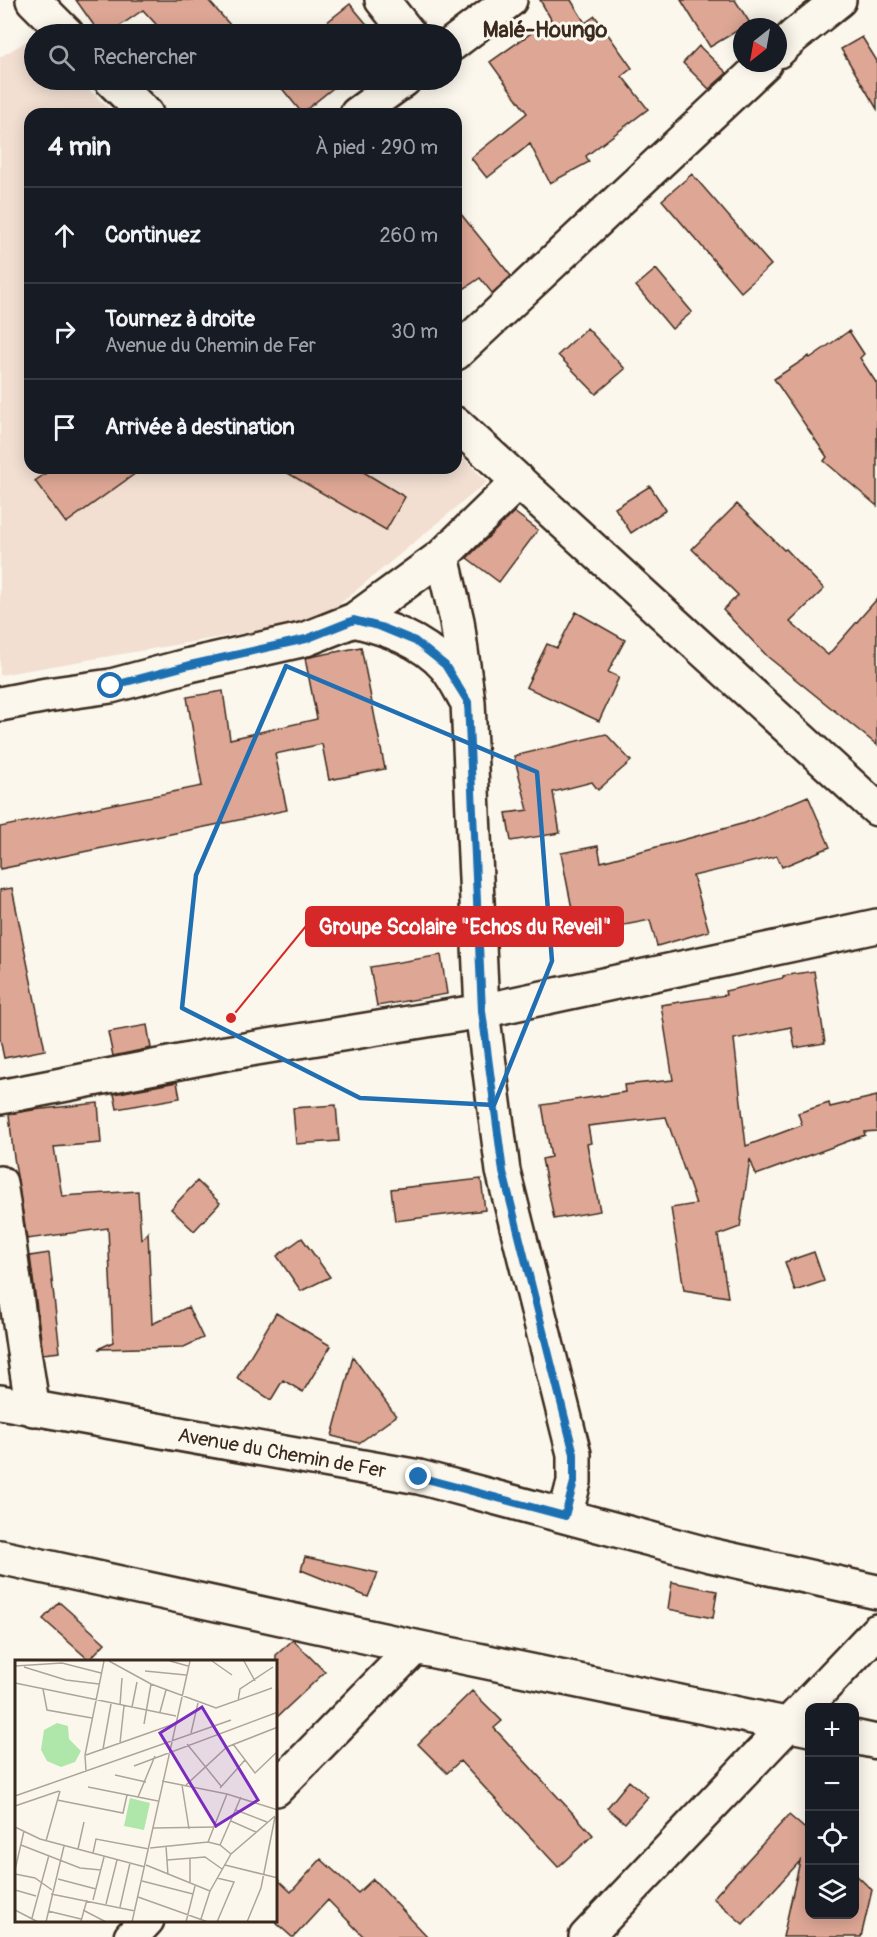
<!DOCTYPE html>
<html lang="fr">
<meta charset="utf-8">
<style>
:root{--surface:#171b24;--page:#20242c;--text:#f1f3f6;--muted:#9ea1a6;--line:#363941}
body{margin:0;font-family:Pangolin,sans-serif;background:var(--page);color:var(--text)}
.controls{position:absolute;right:18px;bottom:18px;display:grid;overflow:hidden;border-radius:12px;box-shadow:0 3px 15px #0003}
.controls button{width:54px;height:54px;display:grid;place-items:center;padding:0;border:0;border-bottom:2px solid var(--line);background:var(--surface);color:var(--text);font:30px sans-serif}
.compass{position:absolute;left:733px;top:18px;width:54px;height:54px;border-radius:50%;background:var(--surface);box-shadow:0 3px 15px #0003;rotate:211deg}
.stop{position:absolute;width:18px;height:18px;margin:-14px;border:4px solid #1f6fb2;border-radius:50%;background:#fff}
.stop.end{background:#1f6fb2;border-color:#fff;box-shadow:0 2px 6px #0008}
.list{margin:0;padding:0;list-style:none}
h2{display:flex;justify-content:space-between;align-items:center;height:78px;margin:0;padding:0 24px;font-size:26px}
h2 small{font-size:20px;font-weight:400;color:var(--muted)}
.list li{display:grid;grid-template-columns:39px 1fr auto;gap:18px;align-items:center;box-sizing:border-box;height:96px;padding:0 24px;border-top:2px solid var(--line)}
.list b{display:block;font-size:22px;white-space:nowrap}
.list p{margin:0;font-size:20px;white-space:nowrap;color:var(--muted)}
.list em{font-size:20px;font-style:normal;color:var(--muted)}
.icon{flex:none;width:33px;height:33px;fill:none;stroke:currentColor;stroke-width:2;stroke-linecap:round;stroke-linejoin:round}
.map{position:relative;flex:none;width:877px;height:1937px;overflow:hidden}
.search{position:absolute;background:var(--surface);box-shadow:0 3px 15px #0003;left:24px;top:24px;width:438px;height:66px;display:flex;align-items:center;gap:15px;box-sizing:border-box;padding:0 21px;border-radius:33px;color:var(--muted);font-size:22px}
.panel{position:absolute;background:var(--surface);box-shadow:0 3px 15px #0003;left:24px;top:108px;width:438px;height:366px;border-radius:18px}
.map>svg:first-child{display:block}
</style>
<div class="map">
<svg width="877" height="1937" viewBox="0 0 877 1937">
<rect width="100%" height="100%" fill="#fbf7ec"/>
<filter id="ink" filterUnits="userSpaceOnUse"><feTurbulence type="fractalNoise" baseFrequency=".0167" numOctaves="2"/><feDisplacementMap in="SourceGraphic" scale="12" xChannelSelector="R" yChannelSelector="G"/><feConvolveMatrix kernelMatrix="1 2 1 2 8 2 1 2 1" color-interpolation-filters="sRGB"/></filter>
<g filter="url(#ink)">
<path fill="#f2dfd2" d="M34,37V80H79L114,114H30V468H456V451L487,482L335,608L302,623L0,675V57Z"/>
<path fill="#dea795" stroke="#3b2a1e" stroke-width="1.5" d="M76,0H208L238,34H165L143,10L108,34H100Z
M540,0H571L585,23L595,16L632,68L622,76L648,109L586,156L589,162L550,183L530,144L487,178L471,158L527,113L490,62L551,19Z
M681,0H735L750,23L710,47Z
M350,4L375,34H312Z
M862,37L877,61V109L841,49Z
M699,46L727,73L709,89L683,63Z
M275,80H343L302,113Z
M692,174L771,265L741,292L662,200Z
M456,208L511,276L492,293L480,278L456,294Z
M656,269L692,312L672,329L636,286Z
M587,328L625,369L596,394L558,355Z
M849,331L864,354L860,358L877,384V506L824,461L827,457L774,379L809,356L810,358Z
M53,468H143L66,523L35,481Z
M279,468H357L405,497L386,530Z
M650,486L666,510L631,533L615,508Z
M737,504L784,550L786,549L824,589L790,622L828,655L877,599V745L768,657L723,610L738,595L692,549Z
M514,512L538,530L499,582L467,558Z
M576,612L625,640L608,672L619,677L599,721L526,687L547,644L557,648Z
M361,647L385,769L329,780L322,744L275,754L287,810L0,869V827L202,786L187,697L223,691L230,739L317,719L305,658Z
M606,734L631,761L598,790L592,782L553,792L560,833L511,841L506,813L528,810L514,756Z
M808,796L830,847L782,867L777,856L693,876L709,931L657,946L650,920L577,934L561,853L598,846L601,862L745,823Z
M12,888L45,1050L4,1058L0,1039V890Z
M441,955L447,994L377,1006L370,967Z
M814,971L825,1043L795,1048L791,1027L734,1039L746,1146L802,1125L798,1113L829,1103L830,1107L877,1096V1131L864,1132L865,1135L756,1175L750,1159L740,1227L718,1235L728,1297L684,1290L671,1208L696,1204L666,1117L588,1126L591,1143L587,1144L600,1211L554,1219L542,1159L551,1157L542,1105L625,1092L624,1085L673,1080L661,1005L726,995L725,991L783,978V976Z
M147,1025L151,1048L113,1056L108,1032Z
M177,1082L180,1098L117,1109L114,1094Z
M98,1103L101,1143L54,1147L62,1196L138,1191L141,1240L148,1232L152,1324L188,1307L203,1338L184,1347L98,1349L113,1342L108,1228L27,1239L13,1151L9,1114L33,1110Z
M336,1105L339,1141L296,1144L293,1108Z
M481,1179L485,1210L395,1221L391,1189Z
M197,1181L220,1203L194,1231L171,1209Z
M302,1238L330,1277L301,1291L277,1256Z
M814,1252L824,1281L795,1291L785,1262Z
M49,1253L60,1352L43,1354L30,1256Z
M276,1313L331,1346L303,1392L283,1380L271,1400L237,1378Z
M353,1357L396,1416L359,1443L332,1436Z
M305,1557L378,1573L368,1597L301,1570Z
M672,1582L717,1591L713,1618L668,1609Z
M59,1602L105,1643L89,1660L43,1619Z
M293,1640L325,1672L276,1718V1655Z
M472,1691L502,1721L494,1728L593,1835L558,1867L460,1761L447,1773L418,1744Z
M629,1781L648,1797L625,1823L607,1808Z
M789,1815L810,1833V1914H855V1874L872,1890L861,1937H783L800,1861L743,1924L713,1898Z
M321,1859L358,1893L373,1879L428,1937H364L328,1900L294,1937H292L276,1923V1878L291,1892Z"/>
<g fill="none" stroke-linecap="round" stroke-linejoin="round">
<defs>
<path id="minor" d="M33,0L67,34
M382,0L409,34
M452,44L510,0
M778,51L794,36L839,0
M111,80L146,114
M357,114L404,80
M456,353L765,63
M456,424L877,809
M442,556L457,621L468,702L482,1011L503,1171L574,1454V1482L565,1516
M354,620C386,628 422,640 445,666C453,675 459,687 465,698
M0,704L47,695L111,686L190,665L306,639L354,620L442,556L519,481
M0,1097L226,1053L482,1011L877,926
M0,1183C12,1258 20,1334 33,1409
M0,1402L419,1477L710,1555L877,1592
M0,1557L415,1647L810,1729
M854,1737L877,1742
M276,1789L415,1647
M131,1937L147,1920
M586,1937L877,1631"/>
</defs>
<use href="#minor" stroke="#3b2a1e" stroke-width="38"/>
<use href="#minor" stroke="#fbf7ec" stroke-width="33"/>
</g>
</g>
<g fill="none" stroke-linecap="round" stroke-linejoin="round" filter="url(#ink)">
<path stroke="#1f6fb2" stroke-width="8" d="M111,686L190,665L306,639L354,620L381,627L415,641L445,665L468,702L482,1011L503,1172L574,1454V1482L565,1516L419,1477"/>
</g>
<path fill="none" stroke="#1f6fb2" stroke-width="4.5" stroke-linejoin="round" d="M286,666L537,772L552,961L494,1105L360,1098L182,1008L196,875Z"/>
<g text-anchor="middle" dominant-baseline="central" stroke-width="6" stroke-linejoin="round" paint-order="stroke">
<g font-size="20" fill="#3b2a1e" stroke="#fbf7ec">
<text transform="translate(282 1453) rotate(10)">Avenue du Chemin de Fer</text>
</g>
<g font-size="22" font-weight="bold" fill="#3b2a1e" stroke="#fbf7ec">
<text x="545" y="30">Malé-Houngo</text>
</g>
</g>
<g transform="translate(15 1660)">
<rect width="262" height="262" fill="#fbf7ec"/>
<path d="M42,63L53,66L54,79L66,91L60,102L46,107L32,101L26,90L29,70ZM115,138L135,143L129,170L109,166Z" fill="#afe6a9"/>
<path fill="none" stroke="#aea59a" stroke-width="1.5" d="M94,1L136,24L201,48L257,28M155,1L173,6M197,1L217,15M229,1L240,21M0,6L47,3L86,13M9,7L51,20L84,24M130,11L171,15M0,23L161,56M28,29L32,50L77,58M223,41L225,29L258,7M105,45L107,18M117,47L122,22M145,52L151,30M129,64L136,24M176,73L183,43M105,83L109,46M172,84L206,126M218,84L240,113L263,91M88,89L96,44M71,95L159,64M119,106L263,52M71,111L70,95L89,1M100,115L131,122M147,121L212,134L263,150M167,125L174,169M171,125L212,87L263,67M73,127L143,141M205,128L230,100M0,136L216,60M123,137L140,96M42,140L108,153L112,135M0,146L44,131M221,150L252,162M216,161L241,172M0,167L25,179L130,207M138,168L202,167M31,181L45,131M193,182L212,134M6,185L65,208L86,210M205,185L226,137M151,186L153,215M135,188L193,182L205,185L216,194M63,189L69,162M78,193L81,179L134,189M175,198V224M152,200L190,197L207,209M131,205L195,231M210,205L263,218M0,210L9,171M0,214L20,218L37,230M202,218L219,222L202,262M43,219L81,229M127,221L178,234M0,230L21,236M36,234L120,251M123,237L193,262M78,240L89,197M91,244L102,200M105,247L115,203M0,250L23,262M68,250L91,262M33,251L66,259M17,258L34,195M186,259L195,231L216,194L260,156M66,261L72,240M31,262L49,186M117,262L175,1M171,262L180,226M232,262L246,228L260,157"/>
<path fill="#7b2cbf" fill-opacity="0.15" stroke="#7b2cbf" stroke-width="3" d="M187,47L243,140L201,166L145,73Z"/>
<rect width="262" height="262" fill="none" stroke="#3b2a1e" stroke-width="3"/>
</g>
<path fill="none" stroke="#d62828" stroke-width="2" d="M231 1018L306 926"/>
<circle fill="#d62828" stroke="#fbf7ec" stroke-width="2" cx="231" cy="1018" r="6"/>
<rect fill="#d62828" stroke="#d62828" stroke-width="2" x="306" y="907" width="317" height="39" rx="6"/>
<g font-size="21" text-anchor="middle" font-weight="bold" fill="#fff">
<text x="465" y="934">Groupe Scolaire "Echos du Reveil"</text>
</g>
</svg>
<div class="controls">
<button>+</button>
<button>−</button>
<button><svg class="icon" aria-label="locate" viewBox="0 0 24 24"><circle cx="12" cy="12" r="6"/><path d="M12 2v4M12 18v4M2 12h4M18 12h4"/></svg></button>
<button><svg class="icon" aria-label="layers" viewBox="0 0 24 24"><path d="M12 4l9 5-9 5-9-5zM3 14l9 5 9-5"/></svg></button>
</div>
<svg class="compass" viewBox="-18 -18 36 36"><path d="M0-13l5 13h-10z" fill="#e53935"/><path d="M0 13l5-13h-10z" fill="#9ea1a6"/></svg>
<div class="stop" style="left:111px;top:686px"></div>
<div class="stop end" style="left:419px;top:1477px"></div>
<div class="search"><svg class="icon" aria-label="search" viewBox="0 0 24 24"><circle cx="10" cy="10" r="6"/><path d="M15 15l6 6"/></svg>Rechercher</div>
<section class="panel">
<h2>4 min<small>À pied · 290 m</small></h2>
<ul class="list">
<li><svg class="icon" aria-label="ahead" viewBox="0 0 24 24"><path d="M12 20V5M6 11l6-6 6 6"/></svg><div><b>Continuez</b></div><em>260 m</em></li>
<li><svg class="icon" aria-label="right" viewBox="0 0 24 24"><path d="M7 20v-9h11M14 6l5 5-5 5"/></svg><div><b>Tournez à droite</b><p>Avenue du Chemin de Fer</p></div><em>30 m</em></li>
<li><svg class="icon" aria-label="arrive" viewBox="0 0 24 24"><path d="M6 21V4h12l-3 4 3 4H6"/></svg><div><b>Arrivée à destination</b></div></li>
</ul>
</section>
</div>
